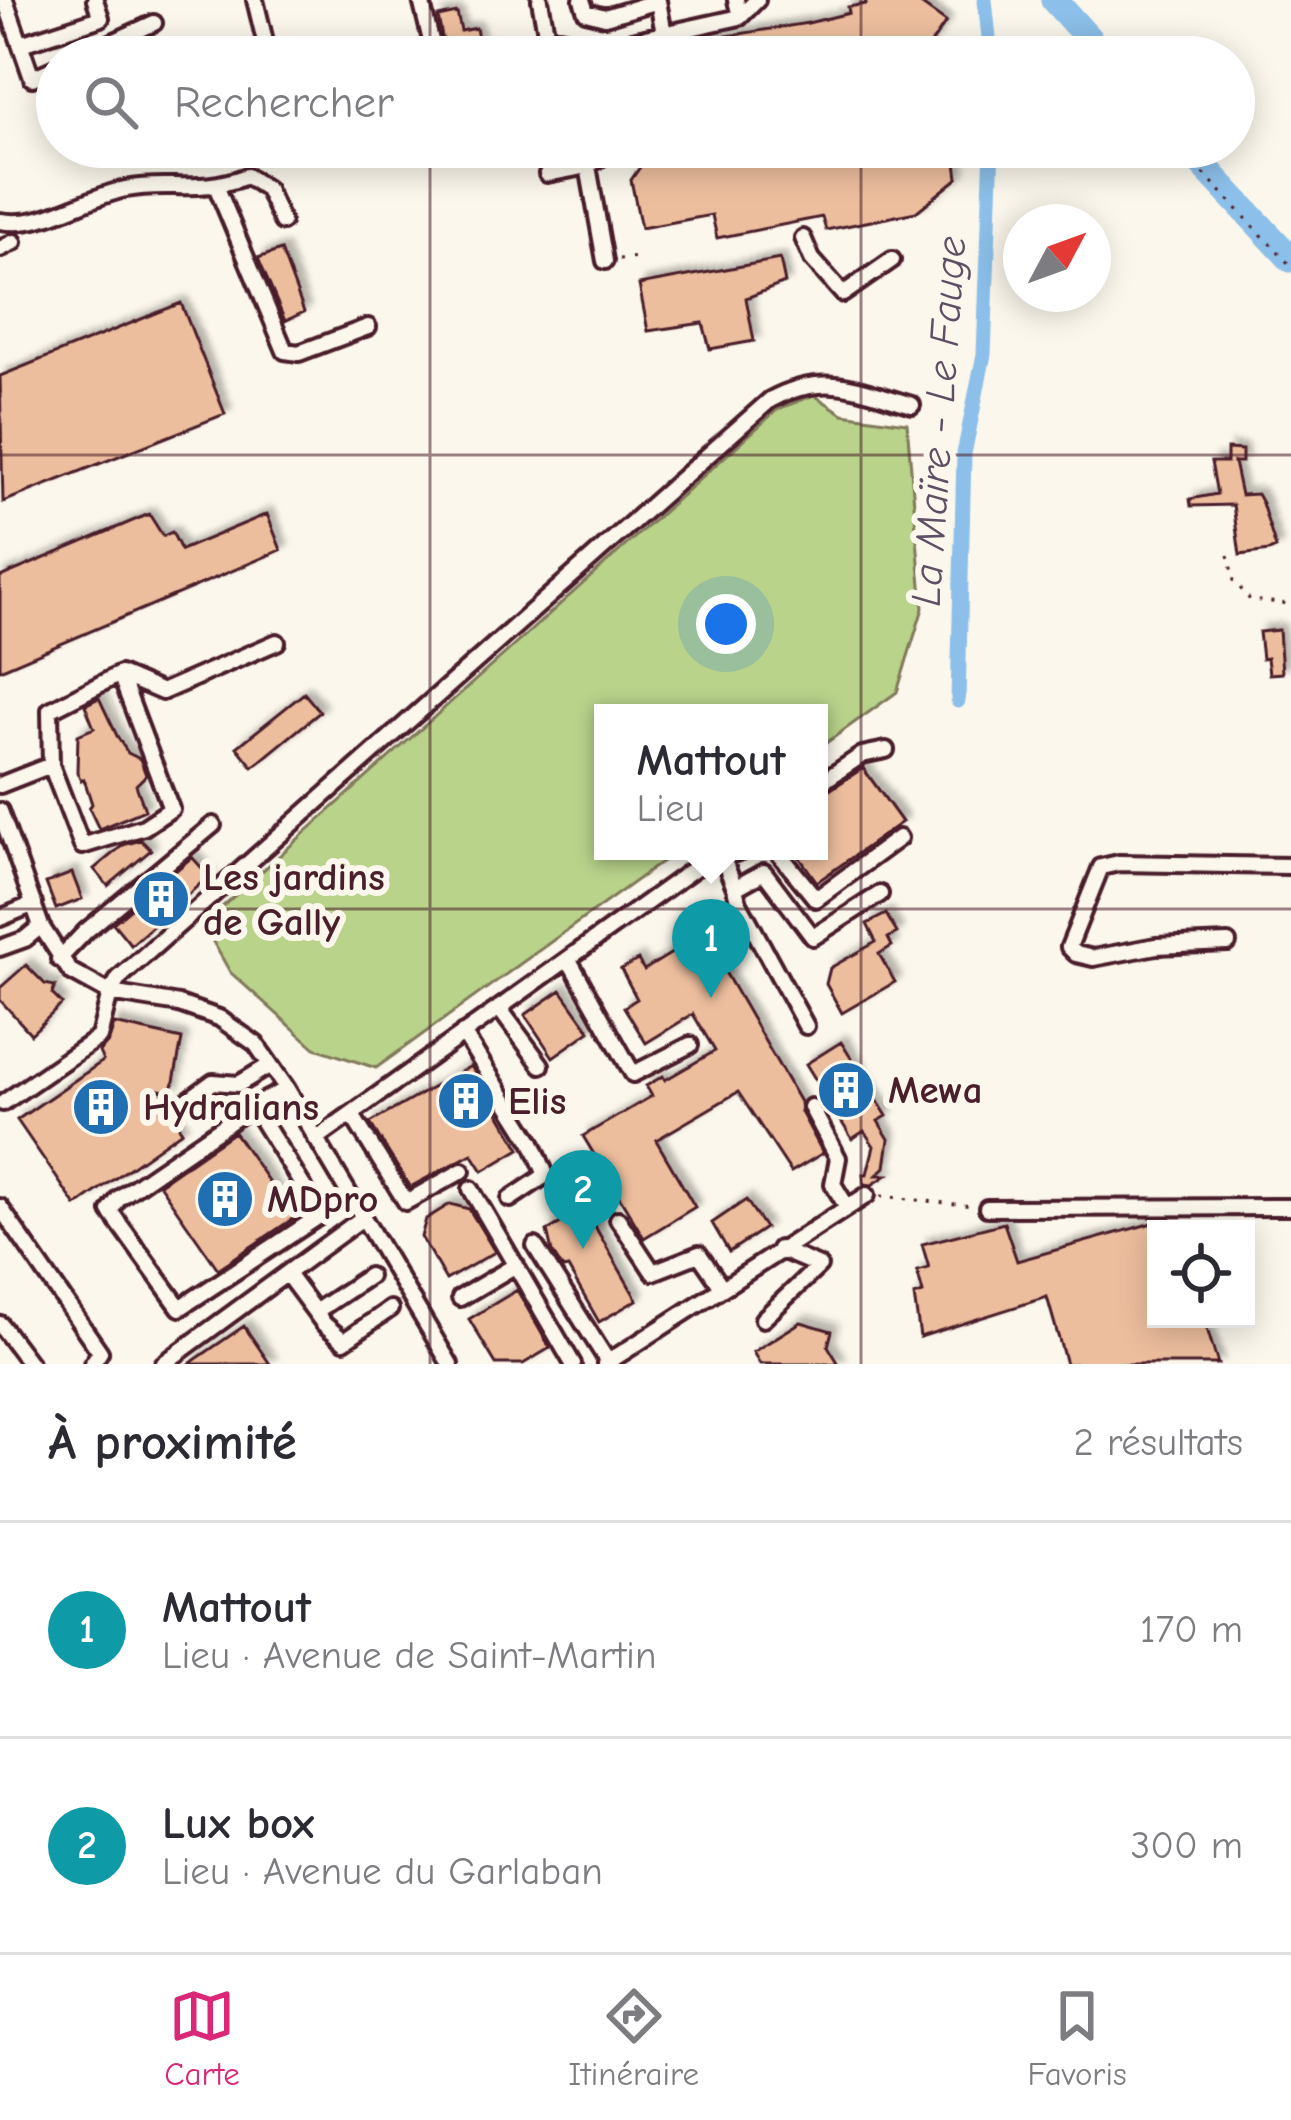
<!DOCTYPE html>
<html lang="fr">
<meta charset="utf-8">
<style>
:root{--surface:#fff;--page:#f7f7f7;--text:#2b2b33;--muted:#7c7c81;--line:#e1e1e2;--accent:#db2777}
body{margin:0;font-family:"Comic Neue",sans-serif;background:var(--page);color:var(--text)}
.controls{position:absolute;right:36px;bottom:36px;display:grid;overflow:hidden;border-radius:0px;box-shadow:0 6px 30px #0003}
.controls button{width:108px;height:108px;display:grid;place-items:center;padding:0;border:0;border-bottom:3px solid var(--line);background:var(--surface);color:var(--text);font:60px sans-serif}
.compass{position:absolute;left:1003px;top:204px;width:108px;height:108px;border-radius:50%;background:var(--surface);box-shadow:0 6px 30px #0003;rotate:49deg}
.you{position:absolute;left:726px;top:624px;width:42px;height:42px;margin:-30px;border:9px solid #fff;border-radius:50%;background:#1a73e8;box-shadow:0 0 0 18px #1a73e833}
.badge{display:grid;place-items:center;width:78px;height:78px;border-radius:50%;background:var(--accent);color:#fff;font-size:39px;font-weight:700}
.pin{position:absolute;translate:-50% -99px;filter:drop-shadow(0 3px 6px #0008)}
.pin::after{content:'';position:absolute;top:63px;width:42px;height:36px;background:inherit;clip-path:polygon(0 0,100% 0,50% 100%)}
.popup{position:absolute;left:594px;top:704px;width:234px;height:156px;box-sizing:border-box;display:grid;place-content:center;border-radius:0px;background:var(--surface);filter:drop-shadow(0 3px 9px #0005);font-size:39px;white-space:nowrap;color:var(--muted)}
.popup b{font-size:45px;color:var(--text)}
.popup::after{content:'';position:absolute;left:50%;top:100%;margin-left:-24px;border:24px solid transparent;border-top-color:var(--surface)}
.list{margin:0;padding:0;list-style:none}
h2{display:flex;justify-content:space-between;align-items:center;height:156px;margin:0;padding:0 48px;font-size:51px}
h2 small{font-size:39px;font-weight:400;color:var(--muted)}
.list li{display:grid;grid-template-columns:78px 1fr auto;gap:36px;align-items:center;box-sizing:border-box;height:216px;padding:0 48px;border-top:3px solid var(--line)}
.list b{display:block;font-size:45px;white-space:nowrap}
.list p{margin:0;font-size:39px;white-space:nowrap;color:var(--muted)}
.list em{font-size:39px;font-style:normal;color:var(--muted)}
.icon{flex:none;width:66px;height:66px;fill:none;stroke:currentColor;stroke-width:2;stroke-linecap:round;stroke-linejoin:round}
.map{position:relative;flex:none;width:1291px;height:1364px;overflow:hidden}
.search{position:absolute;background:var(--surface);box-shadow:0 6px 30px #0003;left:36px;right:36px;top:36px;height:132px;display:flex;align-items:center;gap:30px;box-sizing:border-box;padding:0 42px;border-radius:66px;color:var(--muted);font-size:45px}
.sheet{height:588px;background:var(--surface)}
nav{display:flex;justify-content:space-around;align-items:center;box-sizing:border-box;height:168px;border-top:3px solid var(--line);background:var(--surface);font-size:33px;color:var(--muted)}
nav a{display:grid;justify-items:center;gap:6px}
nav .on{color:var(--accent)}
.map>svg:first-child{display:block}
</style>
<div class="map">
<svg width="1291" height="1364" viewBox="0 0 1291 1364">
<defs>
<filter id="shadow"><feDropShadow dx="6" dy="-6" stdDeviation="3" flood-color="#0004"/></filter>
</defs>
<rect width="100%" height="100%" fill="#fbf7ec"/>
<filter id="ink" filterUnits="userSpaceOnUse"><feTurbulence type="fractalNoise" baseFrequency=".00833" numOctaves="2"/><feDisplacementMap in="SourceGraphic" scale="24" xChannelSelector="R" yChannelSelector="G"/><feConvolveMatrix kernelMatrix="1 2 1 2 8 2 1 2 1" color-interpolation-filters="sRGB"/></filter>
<g filter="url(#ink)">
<path fill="#b9d38b" stroke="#82795b" stroke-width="3" d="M814,395L843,414L907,423L923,608L897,692L819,748V713H603V851H677L376,1068L315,1048L230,972L203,924L778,409Z"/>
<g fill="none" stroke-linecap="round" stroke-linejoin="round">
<path stroke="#8cbfe9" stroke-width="15" d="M985,0L991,57
M958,701L964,454L984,354L992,147"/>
<path stroke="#8cbfe9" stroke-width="27" d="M1054,0L1105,57
M1186,147L1291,259"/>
</g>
<path fill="#edbe9e" stroke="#4a1f2b" stroke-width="3" filter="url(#shadow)" d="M865,0H915L946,22L926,51L927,57H698L696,41L808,23L849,13L848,7L866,4Z
M457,13L461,31L476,28L479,45L495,57H446L438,17Z
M654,147H954L958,178L916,212L826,230L822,217L717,238L712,215L641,228L631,180Z
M281,250L304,312L285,321L258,258Z
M780,259L785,283L746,298L754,341L710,349L703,323L648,331L639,285Z
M181,303L225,414L3,502L0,376Z
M1227,449L1242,450V462H1234L1241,495L1257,494L1262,503L1276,548L1269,551L1240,555L1233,505L1191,506L1190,499L1217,494L1211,462H1227Z
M149,514L163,536L172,532L181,550L267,514L281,550L0,670V577Z
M1279,630L1282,673L1269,674L1267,658L1262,659L1259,632Z
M304,693L320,712L253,767L237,747Z
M99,698L118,738L128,753L140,759L146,775L136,785L145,810L99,829L89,808L92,804L84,779L81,781L77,772L78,735L94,728L85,705Z
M863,768L902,822L817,882L795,851H819V797Z
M141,840L151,850L108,886L94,869L123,845Z
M192,857L209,876L131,945L113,923Z
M72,873L82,899L56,909L46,883Z
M886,914L897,933L888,938L892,946L879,954L895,982L842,1013L826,984L830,968L876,942L867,924Z
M703,934L800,1102L801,1112L823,1153L791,1172L738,1092L656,1140L695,1207L644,1238L583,1136L652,1096L646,1086L663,1076L665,1080L715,1051L693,1014L646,1043L624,1007L637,999L621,969L638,960L644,970Z
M26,965L45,984L55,986L52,994L62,1004L31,1034L0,1000V988Z
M561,990L590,1031L553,1057L525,1015Z
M114,1024L182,1039L172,1092L153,1089L182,1131L76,1206L17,1120L103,1061L99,1052L109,1041Z
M841,1042L887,1116L878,1121L889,1139L885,1167L877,1175H887L872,1185L864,1184L863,1174H867L874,1146L864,1131L852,1139L806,1064Z
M471,1066L520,1149L483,1171L472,1154L410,1187L370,1123Z
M234,1132L294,1218L218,1269L159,1184Z
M746,1200L765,1228L729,1252L712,1223Z
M450,1204L469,1209L495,1252L446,1280L421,1237L426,1219Z
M585,1209L637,1300L599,1322L568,1268L563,1269L552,1252L547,1231Z
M1156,1222V1319H1204L1218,1364H1066L1047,1297L920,1337L914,1296L923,1293L917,1271L929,1268L922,1244L1004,1223L1017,1261Z
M517,1290L550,1348L523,1364H496L469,1319Z
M801,1322L832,1331L828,1346L839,1364H760L753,1352Z
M244,1326L270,1364H189Z"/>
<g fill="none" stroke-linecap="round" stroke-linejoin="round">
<defs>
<path id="minor" d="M5,0L32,78L57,67
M255,0L264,37
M421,0L435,57
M540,0L547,38
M582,0L586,12L605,17L658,1L664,34
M740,17L757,0
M21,44L101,18L95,0
M582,52L740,17L736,0
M80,57L154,23
M526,57C542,33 567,31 584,55
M588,166L605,261
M547,174L588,166L615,148
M217,188L285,351L299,353L368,327
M0,221C43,229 84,197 126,189C170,180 198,195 247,176L267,189L282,222
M803,238L812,259L843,294L892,260
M0,249L14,242
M51,765L82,846L144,827L171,809L120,674
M819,784L862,755L886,750
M0,785L51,765L50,710L120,674L162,692L277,642
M0,811L41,926L70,971L110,993L179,1004L219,1018L256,1044L287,1089L450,1364
M777,851L816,899L899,838
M724,861L735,888L764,872L813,937L880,894
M735,888L738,901L806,1026
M0,918L34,904
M1228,943L1156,946L1093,958L1076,954L1069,947L1101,867L1119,863L1291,866
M0,948L25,939L41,926
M59,959L86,931L213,825
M569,960L633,1074L690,1045
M499,1008L541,1065
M463,1033L532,1142L546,1175L510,1199
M3,1103L99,1037L110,993L119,978L770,400C824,371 857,389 912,405
M183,1104L213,1082L239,1084L270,1065
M253,1106L321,1215L180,1308L110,1211L119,1198L253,1106L287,1089
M811,1107L838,1158L833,1184L847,1207
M352,1115L406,1202L462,1171
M316,1139L695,868L741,851
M471,1189L573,1364
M0,1207L100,1352L92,1364
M987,1208L1291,1207
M618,1219L653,1272L699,1254L721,1286
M535,1246L608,1362
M287,1274L324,1324L344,1341L390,1309
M460,1298L516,1265
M315,1312L369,1276
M763,1319L819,1266L779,1249
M0,1324L30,1364
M163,1364L361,1219
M605,1364L867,1195"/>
</defs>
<use href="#minor" stroke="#4a1f2b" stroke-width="22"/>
<path stroke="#4a1f2b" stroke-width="3" stroke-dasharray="3 9" stroke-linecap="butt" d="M1179,147L1291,266
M619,259L639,257
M1228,555L1234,581L1250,600L1291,604
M881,1196L973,1206"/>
<use href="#minor" stroke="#fbf7ec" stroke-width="14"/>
</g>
</g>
<path fill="none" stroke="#4a1f2b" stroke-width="3" stroke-opacity="0.55" d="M430,0V57M861,0V57M430,147V1364M861,147V1364M0,455H1291M0,909H1291"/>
<defs>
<symbol id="building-disc" viewBox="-11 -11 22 22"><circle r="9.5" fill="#1f6fb2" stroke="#fbf7ec"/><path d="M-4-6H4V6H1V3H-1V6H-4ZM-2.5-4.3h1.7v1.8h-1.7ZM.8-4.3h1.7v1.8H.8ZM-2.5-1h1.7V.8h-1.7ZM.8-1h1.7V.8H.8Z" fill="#fff"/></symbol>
</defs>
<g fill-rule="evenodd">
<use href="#building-disc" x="128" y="866" width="66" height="66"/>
<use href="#building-disc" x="813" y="1057" width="66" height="66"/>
<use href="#building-disc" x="433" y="1068" width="66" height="66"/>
<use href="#building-disc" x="68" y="1074" width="66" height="66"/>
<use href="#building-disc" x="192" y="1166" width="66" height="66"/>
</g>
<g text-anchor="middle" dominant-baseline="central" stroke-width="12" stroke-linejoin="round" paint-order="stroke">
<g font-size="39" font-weight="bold" fill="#4a1f2b" stroke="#fbf7ec" text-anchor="start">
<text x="203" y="877">Les jardins<tspan x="203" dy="45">de Gally</tspan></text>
<text x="888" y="1090">Mewa</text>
<text x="508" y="1101">Elis</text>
<text x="143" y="1107">Hydralians</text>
<text x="267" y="1199">MDpro</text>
</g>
<g font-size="42" font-style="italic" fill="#5e4f64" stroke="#fbf7ec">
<text transform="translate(939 421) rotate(-86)">La Maïre - Le Fauge</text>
</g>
</g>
</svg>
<div class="controls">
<button><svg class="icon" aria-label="locate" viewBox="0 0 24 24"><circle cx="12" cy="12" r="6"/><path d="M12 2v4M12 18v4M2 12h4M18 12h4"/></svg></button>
</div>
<svg class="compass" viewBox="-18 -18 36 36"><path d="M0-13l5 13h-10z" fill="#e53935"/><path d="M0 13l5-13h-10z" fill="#7c7c81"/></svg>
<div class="you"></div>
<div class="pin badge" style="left:711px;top:998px;background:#0f9aa8">1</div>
<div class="popup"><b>Mattout</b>Lieu</div>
<div class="pin badge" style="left:583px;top:1249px;background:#0f9aa8">2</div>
<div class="search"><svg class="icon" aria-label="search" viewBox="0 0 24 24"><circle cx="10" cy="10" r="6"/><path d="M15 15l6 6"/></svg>Rechercher</div>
</div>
<section class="sheet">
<h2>À proximité<small>2 résultats</small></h2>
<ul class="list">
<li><span class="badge" style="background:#0f9aa8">1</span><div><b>Mattout</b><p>Lieu · Avenue de Saint-Martin</p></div><em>170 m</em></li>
<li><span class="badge" style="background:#0f9aa8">2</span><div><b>Lux box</b><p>Lieu · Avenue du Garlaban</p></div><em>300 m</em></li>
</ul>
</section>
<nav>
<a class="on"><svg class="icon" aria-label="map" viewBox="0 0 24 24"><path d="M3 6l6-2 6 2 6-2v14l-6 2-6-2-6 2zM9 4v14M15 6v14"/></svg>Carte</a>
<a><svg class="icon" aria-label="directions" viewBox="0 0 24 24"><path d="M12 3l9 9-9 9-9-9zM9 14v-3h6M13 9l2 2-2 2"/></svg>Itinéraire</a>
<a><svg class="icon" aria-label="saved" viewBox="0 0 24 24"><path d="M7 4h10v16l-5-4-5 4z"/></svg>Favoris</a>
</nav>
